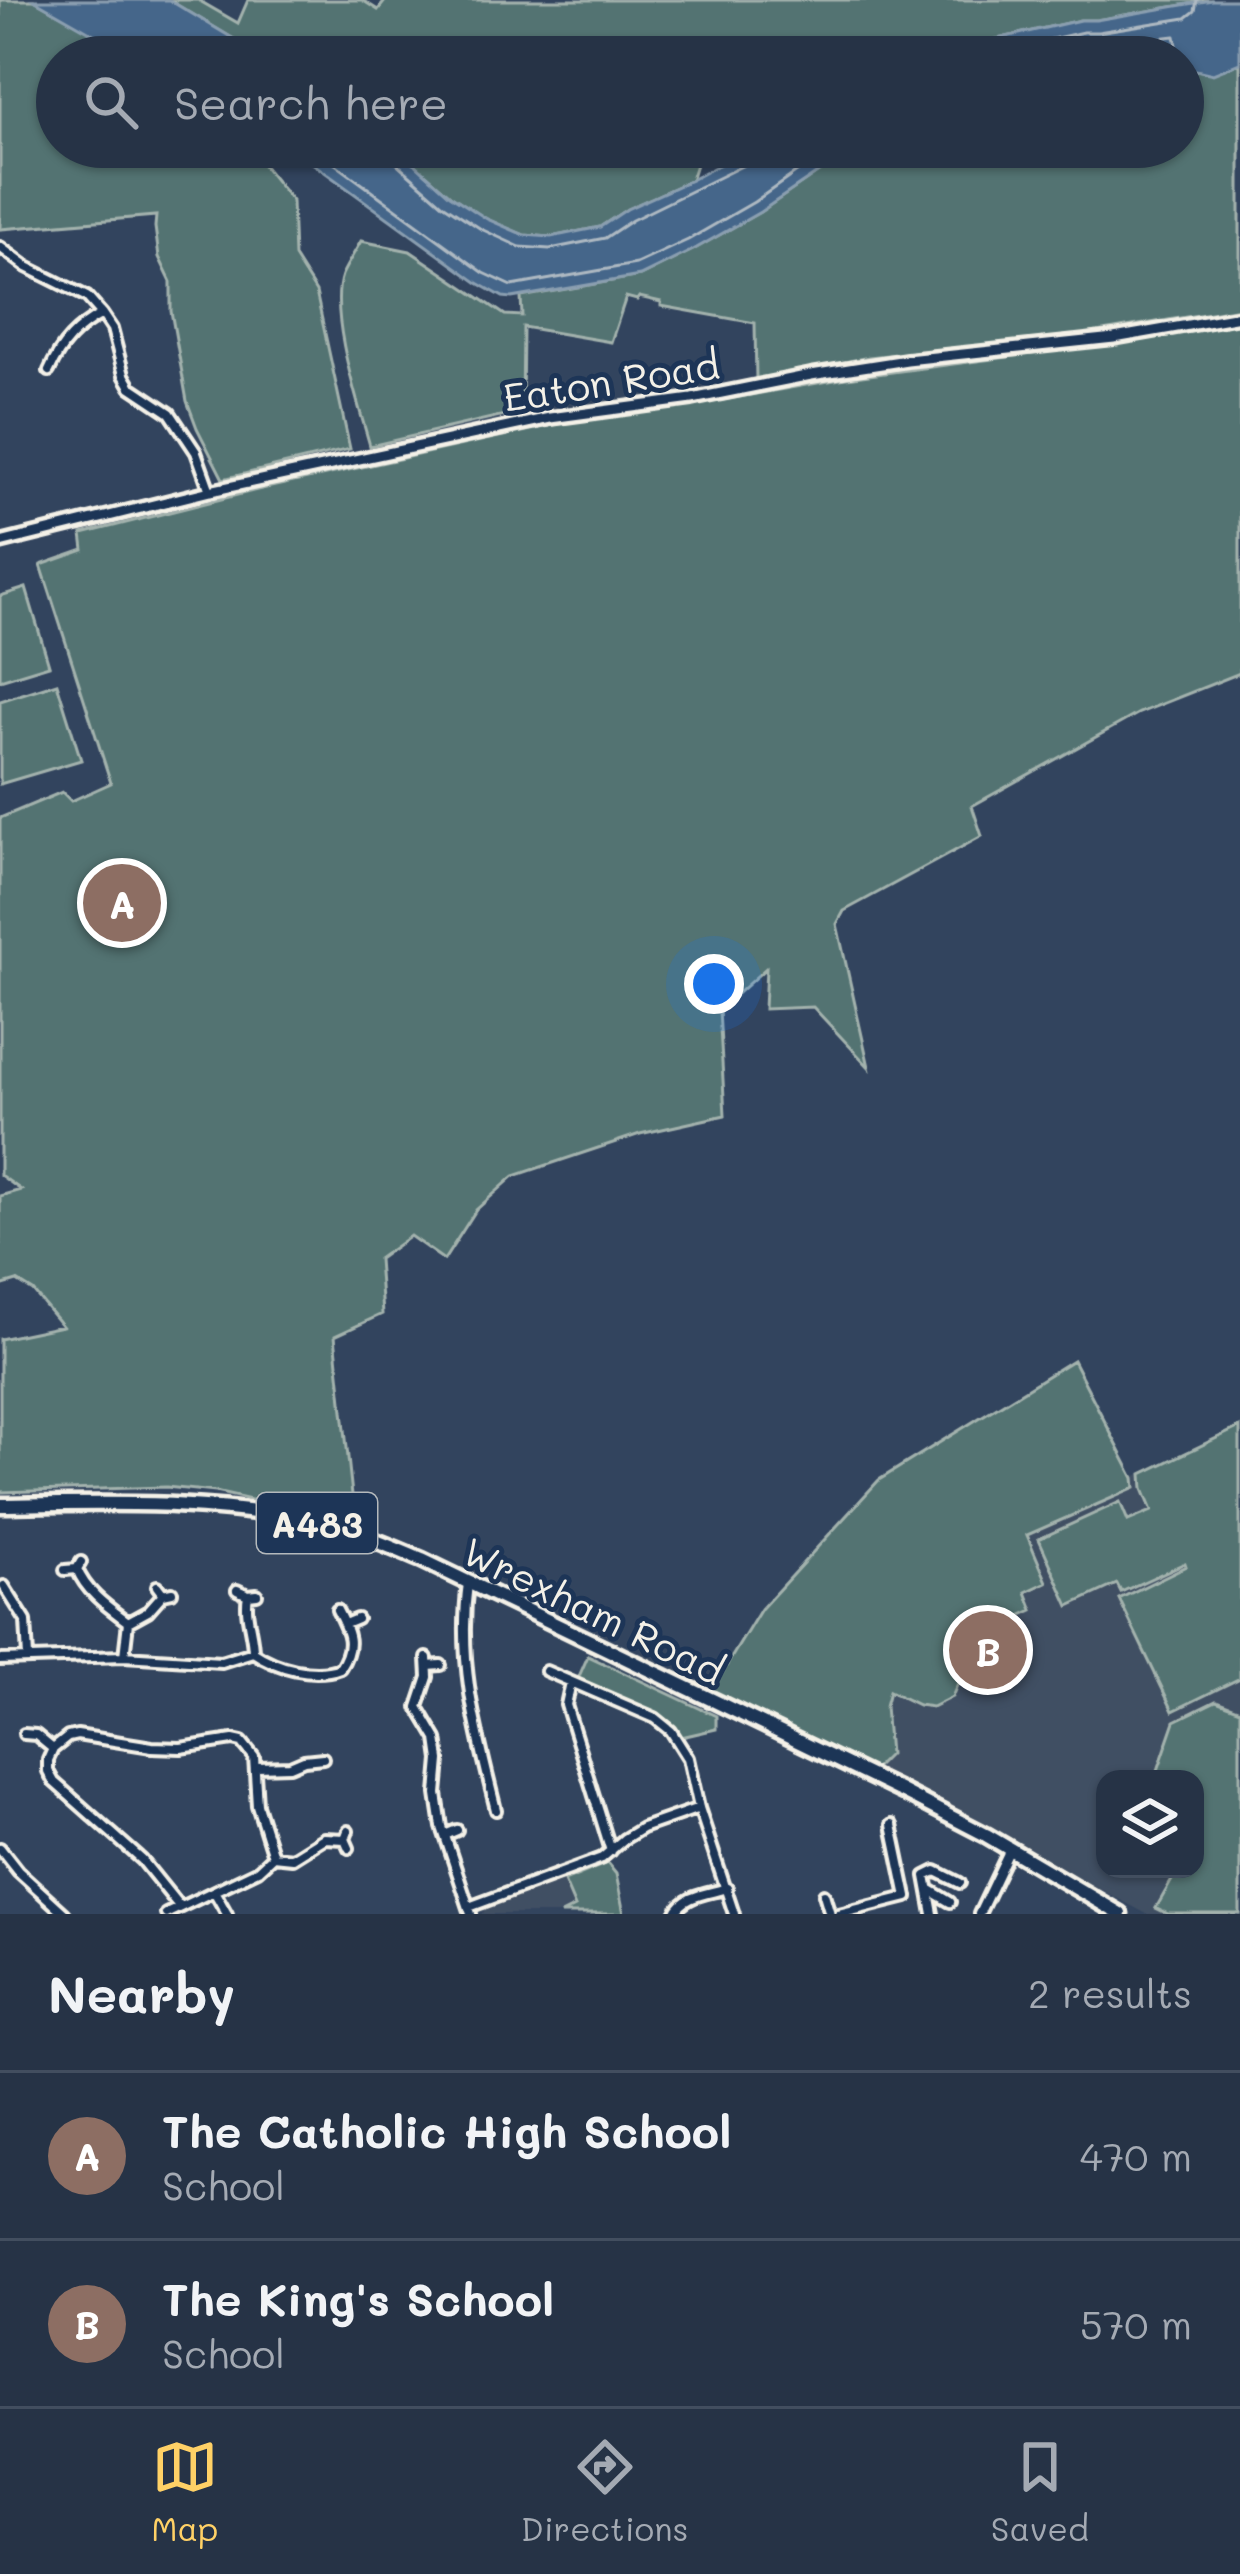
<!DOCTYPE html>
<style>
:root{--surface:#263346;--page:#2e3b4d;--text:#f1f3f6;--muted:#a4aab3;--line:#424e5f;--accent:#ffd166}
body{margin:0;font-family:Mali,sans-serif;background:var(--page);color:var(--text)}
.controls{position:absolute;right:36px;bottom:36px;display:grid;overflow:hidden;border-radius:24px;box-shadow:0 3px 9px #0004}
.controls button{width:108px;height:108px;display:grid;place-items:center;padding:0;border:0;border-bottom:3px solid var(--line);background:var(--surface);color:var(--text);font:60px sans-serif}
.you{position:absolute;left:714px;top:984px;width:42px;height:42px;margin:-30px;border:9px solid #fff;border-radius:50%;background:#1a73e8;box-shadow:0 0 0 18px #1a73e833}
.badge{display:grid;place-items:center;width:78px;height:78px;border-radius:50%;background:var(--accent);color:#fff;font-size:39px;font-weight:700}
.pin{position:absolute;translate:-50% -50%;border:6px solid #fff;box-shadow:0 3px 12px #0006}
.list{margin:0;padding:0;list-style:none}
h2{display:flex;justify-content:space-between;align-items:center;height:156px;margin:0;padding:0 48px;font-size:51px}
h2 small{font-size:39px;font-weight:400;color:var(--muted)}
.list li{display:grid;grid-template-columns:78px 1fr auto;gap:36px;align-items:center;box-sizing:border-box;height:168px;padding:0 48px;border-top:3px solid var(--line)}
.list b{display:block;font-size:45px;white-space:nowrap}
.list p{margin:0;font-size:39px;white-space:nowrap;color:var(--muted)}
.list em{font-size:39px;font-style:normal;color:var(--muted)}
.icon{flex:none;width:66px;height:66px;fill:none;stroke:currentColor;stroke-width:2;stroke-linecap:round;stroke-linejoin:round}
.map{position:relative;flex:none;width:1240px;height:1914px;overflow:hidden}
.search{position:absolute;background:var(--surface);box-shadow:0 3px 9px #0004;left:36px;right:36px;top:36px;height:132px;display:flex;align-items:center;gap:30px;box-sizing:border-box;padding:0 42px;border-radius:66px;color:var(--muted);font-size:45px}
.sheet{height:492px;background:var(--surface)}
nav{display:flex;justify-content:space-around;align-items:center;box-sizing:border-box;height:168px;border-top:3px solid var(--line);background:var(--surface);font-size:33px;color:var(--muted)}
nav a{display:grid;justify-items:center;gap:6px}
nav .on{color:var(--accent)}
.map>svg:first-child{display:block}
</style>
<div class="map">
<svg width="1240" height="1914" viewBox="0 0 1240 1914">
<rect width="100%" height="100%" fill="#32445e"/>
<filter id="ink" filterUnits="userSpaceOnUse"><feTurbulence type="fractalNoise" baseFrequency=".00833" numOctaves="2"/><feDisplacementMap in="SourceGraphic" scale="24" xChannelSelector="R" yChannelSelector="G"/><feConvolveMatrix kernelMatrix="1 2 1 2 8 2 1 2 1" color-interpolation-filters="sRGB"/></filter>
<g filter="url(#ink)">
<path fill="#414f63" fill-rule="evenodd" d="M1073,1360L1134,1477L1240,1427V1914H1147L873,1770L711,1691L761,1609L879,1480ZM1105,1779H1195V1869H1105Z
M606,1862L616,1874L624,1914H483L485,1907Z"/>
<path fill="#527372" stroke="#a3b2ad" stroke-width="3" d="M0,0H34L136,57H57V147H253L255,155L292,201L294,257L316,292L350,449L223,479L197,428L187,401L171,311V282L159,257L155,227L156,216L0,229Z
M169,0H198L238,23L248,0H362L378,10L386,0H1212L1096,20H1080L971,45L966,43L962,48L929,57H264Z
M1240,63V308L1073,336L869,357L756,380L755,323L661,306V302L639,297L637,300L626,297L611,342L523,327L522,411L370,446C359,406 328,314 342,275C347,264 355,252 361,241L410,251L505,315L522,316L521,297L640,276L693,250L760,212L820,171L872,147H1183V72L1196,70L1213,73Z
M395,147H725C714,151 708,160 696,164L691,180L627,209L600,227L551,237L524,235L486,219L450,195Z
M1240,321V673L1139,713L972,806L982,836L844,911L837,924L869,1067L813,1007L764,1009L766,968L719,1010L725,1115L640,1134L514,1176L476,1210L444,1260L410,1236L378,1259L382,1314L335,1336L355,1523L215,1492L166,1487L0,1492V1339L62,1326L33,1291L17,1281L0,1286V1196L21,1190L0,1175V818L62,792L71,801L111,783L41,565L84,550L82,534L257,490L586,418L706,403L846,378L1085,347Z
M26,588L49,665L0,680V596Z
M57,683L81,760L0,784V701Z
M1073,1360L1134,1478L1135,1488L1027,1535L1047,1582L1026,1592L1033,1610L1020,1616L1022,1623L994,1638L981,1651L971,1670L961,1676L952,1697L932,1707L918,1705L889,1691L885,1706L889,1754L873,1770L711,1691L761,1609L879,1480Z
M1240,1427V1678L1173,1711L1119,1599L1186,1566L1185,1563L1121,1592L1117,1584L1069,1606L1039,1539L1120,1502L1128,1521L1152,1511L1143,1489L1142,1474Z
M588,1656L716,1716V1729L681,1737L664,1721L577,1681Z
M1216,1701L1240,1710V1914H1168L1156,1908L1172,1880L1165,1869H1195V1779H1155L1175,1721Z
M607,1863L616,1874L624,1914H561L575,1907L564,1881Z"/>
<path fill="#44668a" stroke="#8a9eb0" stroke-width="3" d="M34,0H169L264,57H134Z
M1212,0H1240V63L1213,74L1196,70L1183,72V57H929L962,49L966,43L971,45L1080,20H1096Z
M290,147H396L450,195L487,219L524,235L551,237L600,227L627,209L691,180L752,147H872L820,171L760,212L693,250L640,276L512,298L503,297L478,283Z"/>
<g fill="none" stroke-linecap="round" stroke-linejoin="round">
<path stroke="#aeb9c2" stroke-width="3" d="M972,57L1083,32H1098L1186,18L1195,11L1197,0
M1043,57L1087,46L1175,36L1177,45L1162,57
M312,147L484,273L512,286L636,264L688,240L754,202L814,160L847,147
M389,147L394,161L443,204L481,229L520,247L550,249L605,238L632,220L748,163L754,156L755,147"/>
<defs>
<path id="minor" d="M0,247L27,267L87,297L102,314L112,329L124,375L131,387L170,413L196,452L210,491
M49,371C61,344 76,328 102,314
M77,1569C86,1592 108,1607 128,1622L124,1656
M65,1570L77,1569L81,1562
M468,1583C457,1664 477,1733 496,1810
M4,1586L26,1621L28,1658
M157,1586L163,1594L172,1592
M237,1590L248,1595L257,1594
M248,1595C244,1615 253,1632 253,1652
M128,1622L148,1611L163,1594
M345,1624L357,1619
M427,1658L428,1677L418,1707L437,1739L440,1760L437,1794L442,1827L471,1914
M0,1660L124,1656L221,1662L253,1652C276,1668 314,1678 340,1668C355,1645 349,1633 337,1610
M428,1666L441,1665
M546,1671L655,1718L671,1731L688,1758L699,1808L734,1914
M571,1682L566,1705L611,1851
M24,1734L36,1735L53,1749
M257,1767L290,1766L304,1760L323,1758
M348,1831L345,1839L349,1848
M445,1835L457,1830
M0,1848L18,1871L65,1914
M930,1890L950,1902
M214,1891L227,1914
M824,1894L830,1914
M179,1906L142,1860L54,1782L48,1771V1760L53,1749L68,1737L77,1735L152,1747L181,1748L233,1740L242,1742L254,1757L257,1805L273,1856
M469,1907L602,1858L624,1839L642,1828L699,1808
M166,1914L258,1870L273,1856L292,1858L324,1838L345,1839
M675,1914C683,1895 708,1894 727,1888
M839,1914L907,1897L892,1825
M933,1914L926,1876L936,1871L960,1883
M979,1914L1010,1849"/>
<path id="tertiary" d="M0,543L210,491L550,418L692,399L811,375L907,360L1114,338L1240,316"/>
<path id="trunk" d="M0,1505C111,1503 226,1499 334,1527C365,1535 393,1548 422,1560L901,1791L986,1835L1120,1914"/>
</defs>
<use href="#minor" stroke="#f4f1e8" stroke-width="16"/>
<use href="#tertiary" stroke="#f4f1e8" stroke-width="18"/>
<use href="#trunk" stroke="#f4f1e8" stroke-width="21"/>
<use href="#minor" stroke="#1d3557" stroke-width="8"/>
<use href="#tertiary" stroke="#1d3557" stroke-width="9"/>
<use href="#trunk" stroke="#1d3557" stroke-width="12"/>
</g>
</g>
<g text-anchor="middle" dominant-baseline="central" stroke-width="10" stroke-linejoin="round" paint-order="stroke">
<rect fill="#1d3557" stroke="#b4b9bc" stroke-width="3" x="257" y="1493" width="120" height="60" rx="9"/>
<g font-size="36" font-weight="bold" fill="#f4f1e8">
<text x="317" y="1523">A483</text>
</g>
<g font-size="39" fill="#f4f1e8" stroke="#1d3557">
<text transform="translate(611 380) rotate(-9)">Eaton Road</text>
<text transform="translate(594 1610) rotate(26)">Wrexham Road</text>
</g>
</g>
</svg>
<div class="controls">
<button><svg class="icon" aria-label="layers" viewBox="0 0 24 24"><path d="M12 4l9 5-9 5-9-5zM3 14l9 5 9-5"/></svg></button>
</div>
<div class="you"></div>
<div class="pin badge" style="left:122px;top:903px;background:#8d6e63">A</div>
<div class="pin badge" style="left:988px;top:1650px;background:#8d6e63">B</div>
<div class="search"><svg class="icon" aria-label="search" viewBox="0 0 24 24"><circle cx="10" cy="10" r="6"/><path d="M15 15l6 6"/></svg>Search here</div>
</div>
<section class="sheet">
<h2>Nearby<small>2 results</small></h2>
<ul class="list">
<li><span class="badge" style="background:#8d6e63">A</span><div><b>The Catholic High School</b><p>School</p></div><em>470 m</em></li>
<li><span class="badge" style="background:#8d6e63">B</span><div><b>The King's School</b><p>School</p></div><em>570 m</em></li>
</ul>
</section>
<nav>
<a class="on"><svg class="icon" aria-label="map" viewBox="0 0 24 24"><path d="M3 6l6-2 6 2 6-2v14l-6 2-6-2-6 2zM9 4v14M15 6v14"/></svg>Map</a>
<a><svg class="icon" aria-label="directions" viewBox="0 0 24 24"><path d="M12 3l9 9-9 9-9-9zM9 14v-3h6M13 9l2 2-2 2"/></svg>Directions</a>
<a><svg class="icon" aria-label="saved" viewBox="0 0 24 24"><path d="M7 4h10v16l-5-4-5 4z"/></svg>Saved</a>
</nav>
